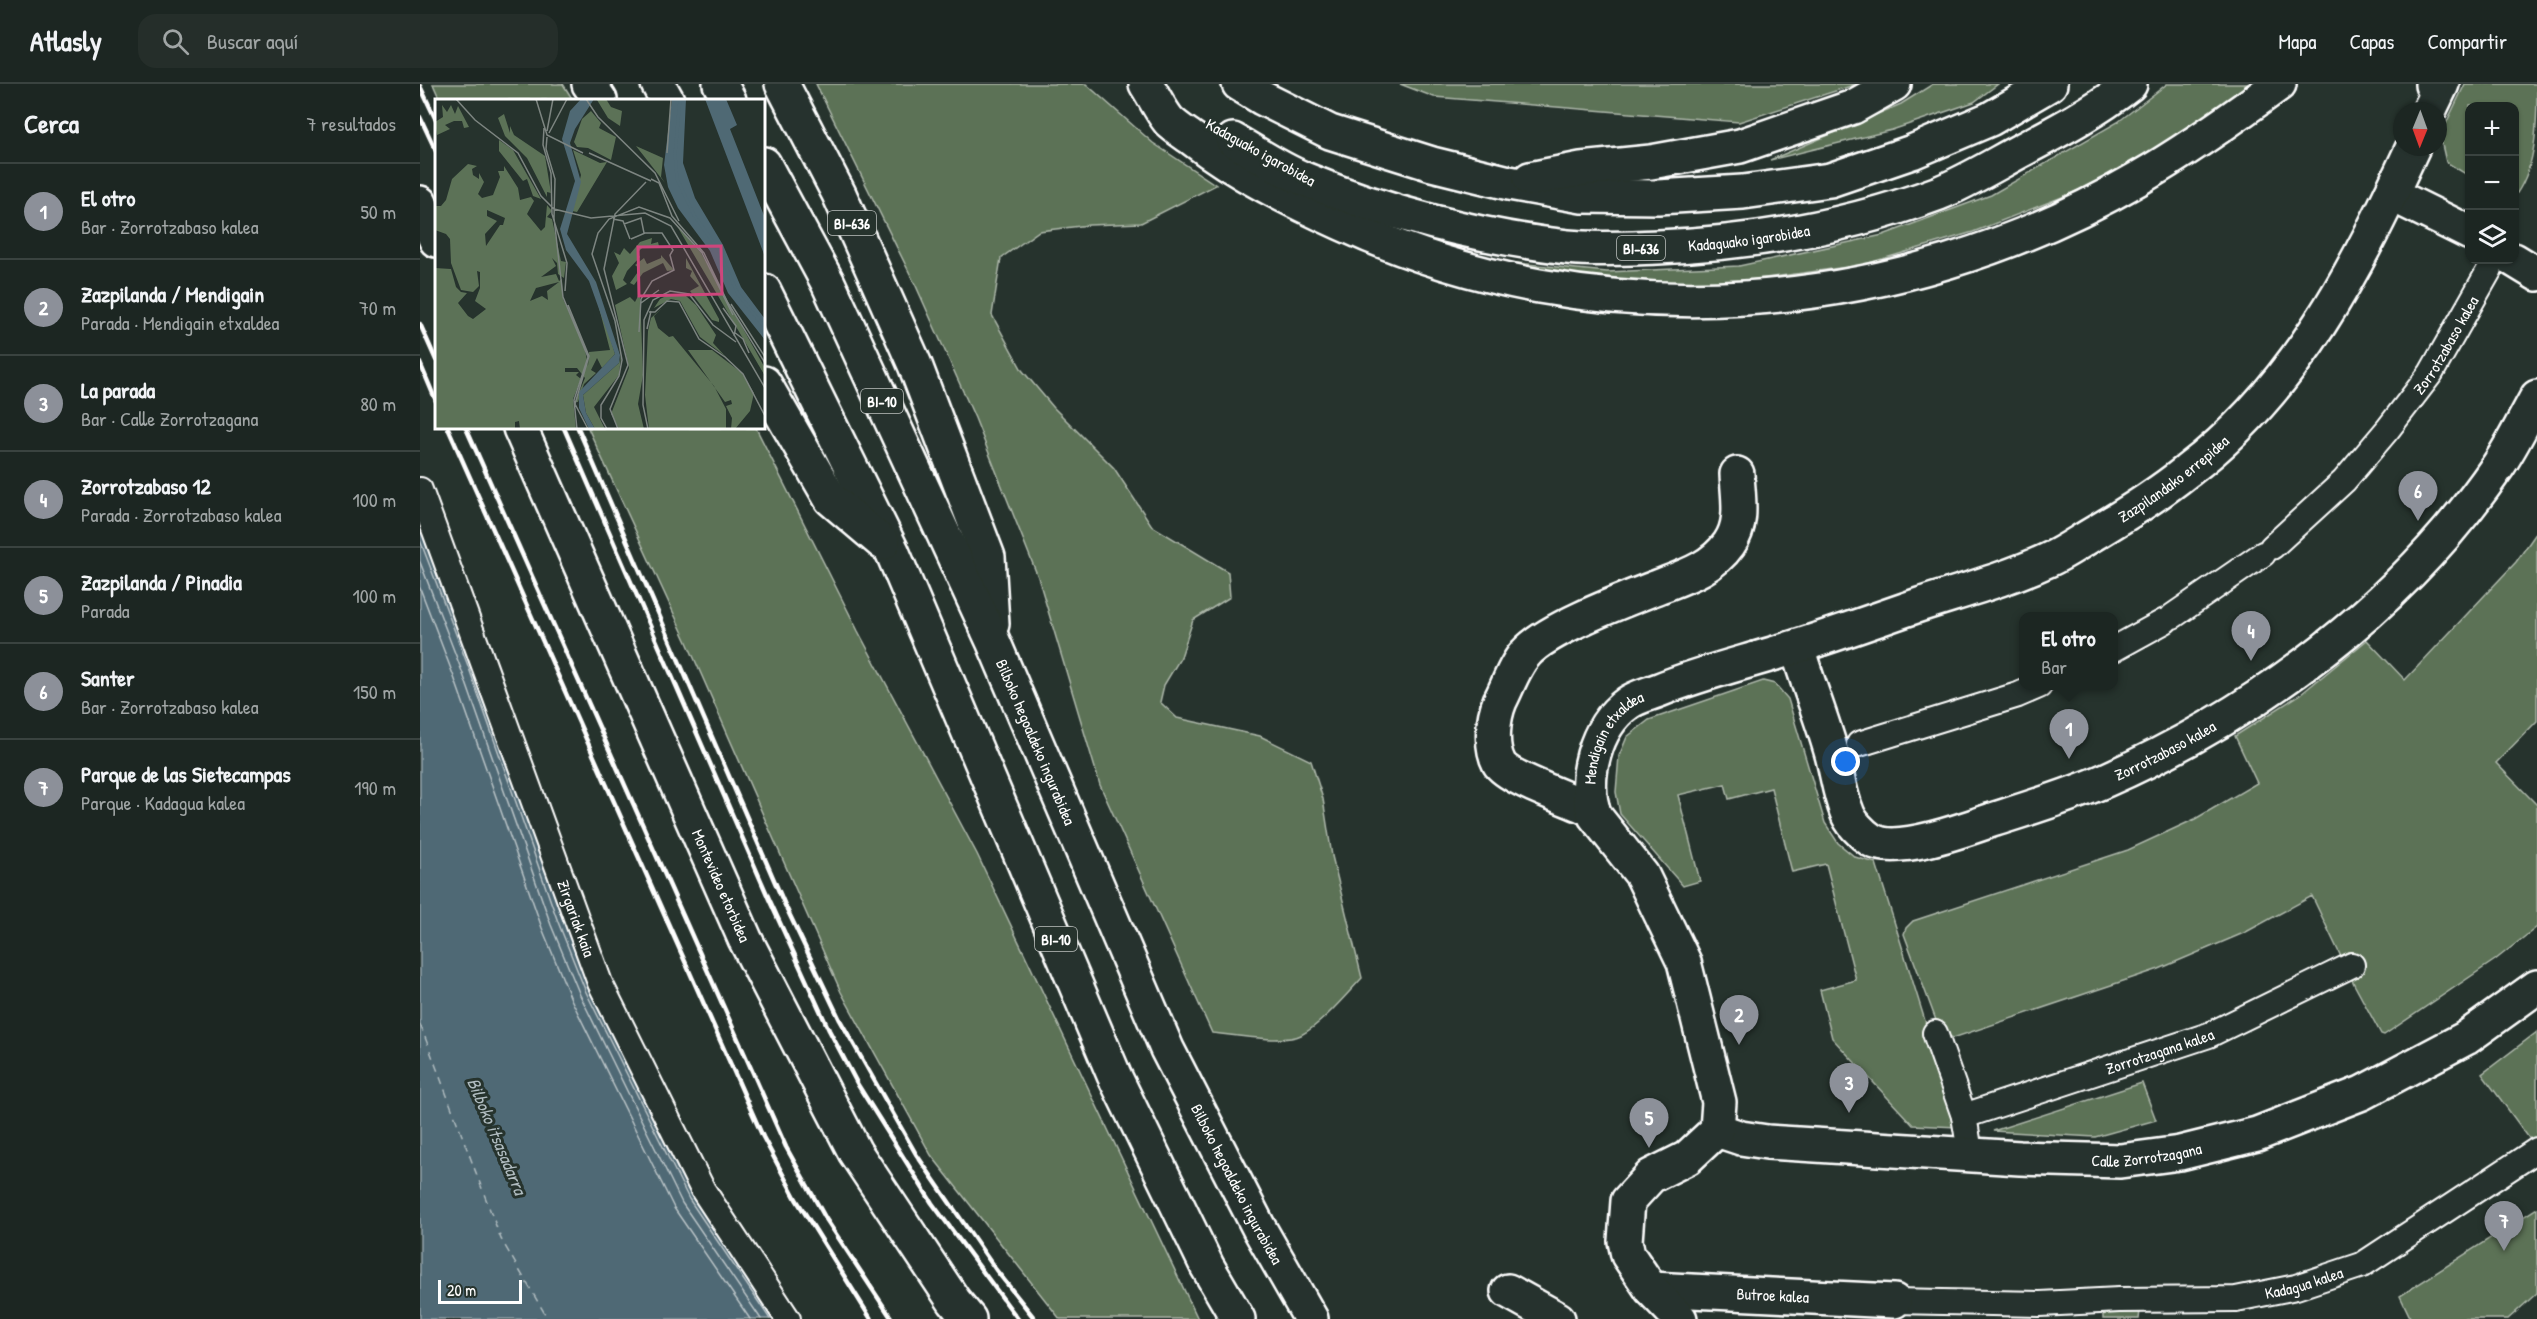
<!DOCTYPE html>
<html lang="es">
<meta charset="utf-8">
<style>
:root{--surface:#1c2622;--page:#252e2a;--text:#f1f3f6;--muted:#a0a5a5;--line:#3a4340;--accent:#8c9099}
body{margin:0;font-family:"Patrick Hand",sans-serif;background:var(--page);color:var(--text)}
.controls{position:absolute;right:18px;top:18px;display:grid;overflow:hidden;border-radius:12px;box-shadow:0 2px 4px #0004}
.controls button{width:54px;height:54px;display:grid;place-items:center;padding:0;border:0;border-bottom:2px solid var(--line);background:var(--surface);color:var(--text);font:30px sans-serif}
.compass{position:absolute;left:1973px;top:18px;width:54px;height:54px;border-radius:50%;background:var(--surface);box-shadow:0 2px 4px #0004;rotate:181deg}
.scale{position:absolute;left:18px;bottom:15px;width:84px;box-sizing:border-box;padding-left:6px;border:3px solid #fff;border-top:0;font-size:16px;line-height:21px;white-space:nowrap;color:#fff;-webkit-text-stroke:4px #26332d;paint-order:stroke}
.you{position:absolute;left:1426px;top:678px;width:21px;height:21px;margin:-15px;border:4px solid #fff;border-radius:50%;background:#1a73e8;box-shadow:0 0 0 9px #1a73e833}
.badge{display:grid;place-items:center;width:39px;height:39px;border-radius:50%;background:var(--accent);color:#fff;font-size:20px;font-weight:700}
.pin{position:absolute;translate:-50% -50px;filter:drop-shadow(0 2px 3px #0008)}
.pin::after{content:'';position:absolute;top:32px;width:21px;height:18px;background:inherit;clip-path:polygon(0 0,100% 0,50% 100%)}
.popup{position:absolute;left:1599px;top:528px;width:99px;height:78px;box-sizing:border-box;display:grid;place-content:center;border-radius:12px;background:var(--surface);filter:drop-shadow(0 2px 4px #0005);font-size:20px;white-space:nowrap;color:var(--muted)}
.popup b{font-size:22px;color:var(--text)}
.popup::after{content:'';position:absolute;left:50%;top:100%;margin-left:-12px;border:12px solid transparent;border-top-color:var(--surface)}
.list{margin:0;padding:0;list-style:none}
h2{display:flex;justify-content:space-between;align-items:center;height:78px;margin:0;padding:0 24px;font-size:26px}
h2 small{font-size:20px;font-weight:400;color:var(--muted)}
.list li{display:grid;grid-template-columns:39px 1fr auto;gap:18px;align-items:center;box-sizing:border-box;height:96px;padding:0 24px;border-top:2px solid var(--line)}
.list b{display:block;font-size:22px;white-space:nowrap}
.list p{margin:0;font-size:20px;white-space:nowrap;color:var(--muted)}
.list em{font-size:20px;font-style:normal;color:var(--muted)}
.icon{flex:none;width:33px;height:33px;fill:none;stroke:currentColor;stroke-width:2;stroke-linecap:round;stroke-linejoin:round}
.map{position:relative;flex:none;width:2117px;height:1235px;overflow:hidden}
header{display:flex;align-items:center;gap:36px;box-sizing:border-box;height:84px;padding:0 30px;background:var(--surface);border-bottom:2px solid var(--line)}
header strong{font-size:28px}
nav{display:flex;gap:33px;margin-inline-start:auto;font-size:21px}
.search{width:420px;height:54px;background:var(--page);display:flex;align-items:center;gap:15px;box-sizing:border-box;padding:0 21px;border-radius:18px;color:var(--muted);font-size:22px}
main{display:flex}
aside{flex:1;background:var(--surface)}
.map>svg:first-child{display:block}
</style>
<header>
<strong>Atlasly</strong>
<div class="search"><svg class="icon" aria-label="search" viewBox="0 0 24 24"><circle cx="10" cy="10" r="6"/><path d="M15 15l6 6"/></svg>Buscar aquí</div>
<nav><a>Mapa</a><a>Capas</a><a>Compartir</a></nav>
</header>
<main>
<aside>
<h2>Cerca<small>7 resultados</small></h2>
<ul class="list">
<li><span class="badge">1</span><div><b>El otro</b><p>Bar · Zorrotzabaso kalea</p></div><em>50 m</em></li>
<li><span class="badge">2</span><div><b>Zazpilanda / Mendigain</b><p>Parada · Mendigain etxaldea</p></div><em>70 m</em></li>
<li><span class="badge">3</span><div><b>La parada</b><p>Bar · Calle Zorrotzagana</p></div><em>80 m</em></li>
<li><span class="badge">4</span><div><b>Zorrotzabaso 12</b><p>Parada · Zorrotzabaso kalea</p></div><em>100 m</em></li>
<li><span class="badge">5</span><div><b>Zazpilanda / Pinadia</b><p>Parada</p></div><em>100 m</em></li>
<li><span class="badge">6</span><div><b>Santer</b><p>Bar · Zorrotzabaso kalea</p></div><em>150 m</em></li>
<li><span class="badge">7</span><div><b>Parque de las Sietecampas</b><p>Parque · Kadagua kalea</p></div><em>190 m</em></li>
</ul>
</aside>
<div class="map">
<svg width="2117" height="1235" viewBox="0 0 2117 1235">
<rect width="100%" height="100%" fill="#26332d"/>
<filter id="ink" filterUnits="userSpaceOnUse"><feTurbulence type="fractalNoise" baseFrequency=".0167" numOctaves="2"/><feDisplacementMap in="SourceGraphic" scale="12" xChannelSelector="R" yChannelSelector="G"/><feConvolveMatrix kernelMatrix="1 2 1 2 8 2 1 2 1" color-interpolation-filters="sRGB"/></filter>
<g filter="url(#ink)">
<path fill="#5c7257" stroke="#aeb8ab" stroke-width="1.5" d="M13,0H143L153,16H20Z
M396,0H666L733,59L796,101L721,139L669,141L619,147L581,174L572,231L602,286L634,324L694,384L732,442L808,488L810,513L773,536L761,573L744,601L740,618L757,634L840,652L891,677L903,715L912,772L942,894C926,911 901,941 881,951C864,960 812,951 792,949L680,701L618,493L555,334L496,202Z
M980,0H1437L1319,38L1014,13Z
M1513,0H1578L1554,18L1472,46L1350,76L1481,20Z
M1747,0H1840L1711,86L1553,148L1442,181L1301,200L1178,197L1077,177L1187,188L1319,182L1463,151L1571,111L1698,38Z
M2045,0H2117C2117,37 2117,80 2097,109L2094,108V22H2050L2049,92L2026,78L2020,52Z
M168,344H336L438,547L557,770L778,1235H640L511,1071L421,908L267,558Z
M2117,448V637L2076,679L2117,721V843L2075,876L1964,951L1961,950L1935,902L1892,812L1826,848L1739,885L1533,954L1520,947L1484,850L1486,844L1493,837L1708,766L1775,735L1837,699L1815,652L1881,610L1947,556L1985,596L2096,478Z
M1343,597L1355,600L1368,615L1405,739L1418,759L1435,773L1456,779L1538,1043L1493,1041L1412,954L1400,906L1436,896L1406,780L1372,788L1351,704L1309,715L1305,700L1258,711L1280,797L1263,802L1200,730L1196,708L1199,672L1207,653L1229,636Z
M2117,948V1065L2062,990Z
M1722,999L1736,1036L1675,1053L1573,1047Z
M2117,1124V1209L2088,1235H1991L1980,1212Z
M1720,1227L1719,1235H1683V1229Z"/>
<path fill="#4f6974" stroke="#95a5ac" stroke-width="1.5" d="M0,439L55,585L143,836L172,906L357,1235H0Z"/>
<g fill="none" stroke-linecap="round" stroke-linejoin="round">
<path stroke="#b9c3c7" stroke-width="1.5" d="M0,456L50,587L138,838L166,908L269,1115L350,1235
M0,478L43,590L131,841L160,911L262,1119L341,1235
M0,504L34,593L122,844L151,915L254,1124L330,1235"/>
<path stroke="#b0bcc0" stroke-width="1.5" stroke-dasharray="8 6" stroke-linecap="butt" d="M0,940L81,1155L128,1235"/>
<defs>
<g id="pedestrian">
<path id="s1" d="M0,406L180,899L283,1106L368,1235"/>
<path id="s2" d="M1852,463L1924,397L1968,345L2011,289L2070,185"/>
<path d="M1753,532L1843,470"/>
<path d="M1694,565L1745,537"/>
<path d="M1439,660L1598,611L1619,602"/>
<path d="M1515,949L1544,1032L1548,1056"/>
<path id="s3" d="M1544,1032L1789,951L1932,881"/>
<path id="s4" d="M1474,1217L1620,1220L1699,1216L1816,1215L1876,1203L1942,1181L2117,1066"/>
</g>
<g id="minor">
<path d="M1971,110L2050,149"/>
<path d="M2094,176L2117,190"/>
<path id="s5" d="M1377,563C1387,598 1401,632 1411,667C1417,687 1419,709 1427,728C1430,738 1442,750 1451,756C1476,771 1546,745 1572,736C1610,724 1650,712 1686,696C1839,628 1983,521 2078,382C2093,360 2104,336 2117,313"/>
<path d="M1173,726C1155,717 1087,694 1079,679C1070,662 1073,634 1080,617C1088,602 1094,582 1106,569C1128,544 1207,515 1240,502C1266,492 1292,484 1309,460C1324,439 1318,414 1317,390"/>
<path id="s6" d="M1297,1046L1321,1054L1347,1058L1600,1074L1667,1076L1700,1077L1760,1069L1837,1050L1942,1009L2046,954L2117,903"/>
<path id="s7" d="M1231,1205L1474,1217"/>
<path d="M1088,1207L1138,1235"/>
</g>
<g id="tertiary">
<path d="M2009,27L2022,0"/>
<path id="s8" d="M1260,1235L1231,1205L1208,1171L1205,1157L1208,1117L1231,1092L1267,1074L1297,1046L1299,1018L1264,878L1222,791L1175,732C1161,696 1175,642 1208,619C1216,613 1229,610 1239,606C1283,588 1329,578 1375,563C1417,550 1458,535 1499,521C1542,507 1587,495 1628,476C1642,470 1655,461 1668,453C1702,433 1736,412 1767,387C1876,305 1937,184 1993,63"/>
</g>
<g id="primary">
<path d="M0,119L16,156"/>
<path id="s9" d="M100,344L325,855L435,1068L534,1217L549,1235"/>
</g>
<g id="motorway">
<path d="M169,0L180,16"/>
<path d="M238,0L247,16"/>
<path d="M300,0L309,16"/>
<path d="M362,0L419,110L495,281L568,473L572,540"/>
<path d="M726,0C734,12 740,26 749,37C756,44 766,50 774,56C818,90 871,116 921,139C1176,258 1477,235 1719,94C1768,66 1814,33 1859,0"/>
<path d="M819,0L842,14L910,48L1012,80L1089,99L1162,112L1238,113L1323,108L1410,96L1492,68L1570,35L1630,0"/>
<path d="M2012,0V1"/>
<path id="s10" d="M813,56C836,69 859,85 884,95C965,129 1060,153 1147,163C1177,166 1209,164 1238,163C1335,159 1428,143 1519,109C1546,98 1574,81 1600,67C1638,47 1676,27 1710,0"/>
<path id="s11" d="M344,80L408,199L573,557L747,965L839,1144L891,1235"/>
<path d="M1110,95L1161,85L1231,78L1320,62L1433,23L1474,0"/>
<path d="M344,207L472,467L694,991L787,1182L818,1235"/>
<path d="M344,299L411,415L463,459"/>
</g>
</defs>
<use href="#pedestrian" stroke="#fff" stroke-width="28"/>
<use href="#minor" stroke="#fff" stroke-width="38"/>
<use href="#tertiary" stroke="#fff" stroke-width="38"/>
<use href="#primary" stroke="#fff" stroke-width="38"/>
<use href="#motorway" stroke="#fff" stroke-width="38"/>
<use href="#pedestrian" stroke="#26332d" stroke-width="24"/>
<use href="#minor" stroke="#26332d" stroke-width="33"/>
<use href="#tertiary" stroke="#26332d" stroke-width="33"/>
<use href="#primary" stroke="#26332d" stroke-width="33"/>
<use href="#motorway" stroke="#26332d" stroke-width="33"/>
<path stroke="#fff" stroke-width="4.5" d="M0,2L16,36
M0,33L16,67
M0,240L16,276
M0,279L16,317
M28,344L343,1053L376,1115L451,1235
M46,344L366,1063L406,1135L472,1235
M144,344L349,815L409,946L438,1001L512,1119L598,1235
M158,344L364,819L420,936L496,1070L576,1186L615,1235"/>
</g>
</g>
<g text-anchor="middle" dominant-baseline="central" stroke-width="6" stroke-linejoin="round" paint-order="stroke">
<g fill="#26332d" stroke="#bec2c0" stroke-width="1.5">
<rect x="408" y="127" width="48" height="24" rx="4.5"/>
<rect x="1197" y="152" width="48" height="24" rx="4.5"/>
<rect x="441" y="305" width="42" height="24" rx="4.5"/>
<rect x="615" y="843" width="42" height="24" rx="4.5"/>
</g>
<g font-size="15" font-weight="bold" fill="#fff">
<text x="432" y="139">BI-636</text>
<text x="1221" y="164">BI-636</text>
<text x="462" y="317">BI-10</text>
<text x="636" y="855">BI-10</text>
</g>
<g font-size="16" fill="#fff" stroke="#26332d">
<text transform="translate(841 68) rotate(29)">Kadaguako igarobidea</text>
<text stroke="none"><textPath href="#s10" startOffset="536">Kadaguako igarobidea</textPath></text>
<text stroke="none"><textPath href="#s2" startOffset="268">Zorrotzabaso kalea</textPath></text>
<text stroke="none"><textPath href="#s8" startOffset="1316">Zazpilandako errepidea</textPath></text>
<text stroke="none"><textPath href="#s11" startOffset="639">Bilboko hegoaldeko ingurabidea</textPath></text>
<text stroke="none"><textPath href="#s8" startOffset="684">Mendigain etxaldea</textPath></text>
<text stroke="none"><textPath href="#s5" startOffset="522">Zorrotzabaso kalea</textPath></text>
<text stroke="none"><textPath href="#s9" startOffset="500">Montevideo etorbidea</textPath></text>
<text stroke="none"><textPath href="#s1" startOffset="456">Zirgariak kaia</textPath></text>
<text stroke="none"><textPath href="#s3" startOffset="206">Zorrotzagana kalea</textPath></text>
<text stroke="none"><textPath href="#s6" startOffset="432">Calle Zorrotzagana</textPath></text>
<text stroke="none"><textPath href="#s11" startOffset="1125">Bilboko hegoaldeko ingurabidea</textPath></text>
<text stroke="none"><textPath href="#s4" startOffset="412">Kadagua kalea</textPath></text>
<text stroke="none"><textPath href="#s7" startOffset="122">Butroe kalea</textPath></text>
</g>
<g font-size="18" font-style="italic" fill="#b0bcc0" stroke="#26332d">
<text transform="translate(77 1052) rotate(67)">Bilboko itsasadarra</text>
</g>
</g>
<g transform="translate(15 15)">
<rect width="330" height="330" fill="#26332d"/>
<path d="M171,0L176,8L187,12L185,27L173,19L162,1ZM7,6L12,13L16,6L20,15L23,7L34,28L29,29L27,22H19L10,26L15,30L2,36L0,23L8,18ZM156,12L166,24L164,29L181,38L176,61L153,49L142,48L139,43L147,20ZM69,15L75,34V27L79,36L110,57L116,94L112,93V98L92,59L70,37L63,19ZM64,41L78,51L106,100L98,97L92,80L88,82L64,52ZM201,47L228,59L226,78L230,84ZM138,51L165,64L172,63L142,113L137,112L146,76ZM33,65L42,67L37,70L38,76L44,80V74L49,83L43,95L47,99L58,96L65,78L63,72H69V67L83,89L85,101L96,98L99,102L92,115L106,132L110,128L112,106L117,112L112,118L117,120L126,162L131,163L129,179L123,175L122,164L117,159L121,167L106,178L121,175L124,182L127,180L128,200L149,245L153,267L154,253L175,251L163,205L166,210L180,255L167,269L162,259L156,271L161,274L149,285L143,303H140L150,279L142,269H130V273H144L141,276L146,280L138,300L141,330H85L84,322L80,323V330H0V169L16,170L21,188L26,193L32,194L23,204L33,217L38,220L51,210L40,202L45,189V173L42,172L44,187L38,193L26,191L16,164L15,140L11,135L0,131L1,107H6L11,101L17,80ZM52,111L70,119L68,126H65L51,147L50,135L62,122L52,117ZM124,183L112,192L113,201L107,197L95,202L101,189ZM242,127L266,154L330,269V277ZM217,139L216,145L223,143L224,147L208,148L202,154L205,158L192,172L188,181L192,185L181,191L177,177L184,164L179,153L185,156L189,149L195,155L205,143ZM226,156L239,171L232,172L228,164L208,174L199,186L195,184L205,170L200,166L209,159L212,165L226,159ZM251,159L284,220V223L277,221L255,192L264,187L255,177L257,172L251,169ZM205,193L208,276L203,305L209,330H184L176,315L194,269L180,206L195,198L200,203ZM235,195L251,197L261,206L281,236L278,244L290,257L265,238L245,202L236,200L219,209L225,200ZM227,209L219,217L223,229L234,238L238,237L279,287L291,310V330H214L210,296L213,232L216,219ZM253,251H277L307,274L319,294L315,312L300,330H296L297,319L291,307L297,305L296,301L290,303ZM186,256L184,276L159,308L170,330H160L151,314L148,296L184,264Z" fill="#5c7257" fill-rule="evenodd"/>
<path d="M146,0H159L140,30L135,44L146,83L132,135L161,183L185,256L184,264L148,296L151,314L160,330H154L144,309V293L180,255L154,182L131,151L125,130L140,82L127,40L135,12ZM237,0H251L248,64L260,99L288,146L306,188L330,220V241L293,194L275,152L243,109L233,88L229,66ZM270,0H291L302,26L295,30L330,119V158Z" fill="#4f6974"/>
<path fill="none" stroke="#4f6974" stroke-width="3" d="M245,0L240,55L242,80L259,116L283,150L303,195L330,229"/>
<path fill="none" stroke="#7d8581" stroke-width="1.5" d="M21,0L40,21L83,54L106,97L119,110L156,119L210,114L236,127L330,289M101,0L112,36L148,54M151,0L163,18L220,74L244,122M109,29L108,46L116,74L117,115L132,164L130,192M112,32L118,0M114,34L132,0M112,38L111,50L120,80L119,119L128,198L153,258L139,301L142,330M154,54L216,82M232,54L236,0M216,80L224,84L237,117L269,154L293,204L330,264M178,120L188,122L195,140M189,125L206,119L209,134M196,140L210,134H227L238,151L235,156L239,171L217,182L206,200M206,204L224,191M296,205L330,258M133,206L154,257L140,305L153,330M288,209L301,227L299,237M214,213H220L232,202L244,203L264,240L290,258M212,230L216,212M204,233L206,200M299,233L308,240L314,254M289,257L308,275L330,317M172,330L166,319V306L184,277L187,261L180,222L157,155L163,134L174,120L204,108L235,119L267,154L298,216M183,330L175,310L193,266L169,170L180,115L211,83M213,330L208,306L209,221L218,201L235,192L254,195L278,226L301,243"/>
<path fill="#ce467c" fill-opacity="0.15" stroke="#ce467c" stroke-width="3" d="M286,147L287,195L204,197L203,148Z"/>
<rect width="330" height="330" fill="none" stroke="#fff" stroke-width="3"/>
</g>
</svg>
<div class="controls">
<button>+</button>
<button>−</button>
<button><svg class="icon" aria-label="layers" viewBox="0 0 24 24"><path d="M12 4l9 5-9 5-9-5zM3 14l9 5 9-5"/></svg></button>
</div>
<svg class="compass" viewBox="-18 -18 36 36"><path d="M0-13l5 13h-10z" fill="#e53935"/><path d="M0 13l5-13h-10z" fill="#a0a5a5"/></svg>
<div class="scale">20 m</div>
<div class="you"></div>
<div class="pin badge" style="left:1649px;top:675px">1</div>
<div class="popup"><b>El otro</b>Bar</div>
<div class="pin badge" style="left:1319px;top:961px">2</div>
<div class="pin badge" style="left:1429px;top:1029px">3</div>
<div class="pin badge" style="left:1831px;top:577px">4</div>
<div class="pin badge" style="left:1229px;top:1064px">5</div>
<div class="pin badge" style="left:1998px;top:437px">6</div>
<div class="pin badge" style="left:2084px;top:1167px">7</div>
</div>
</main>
